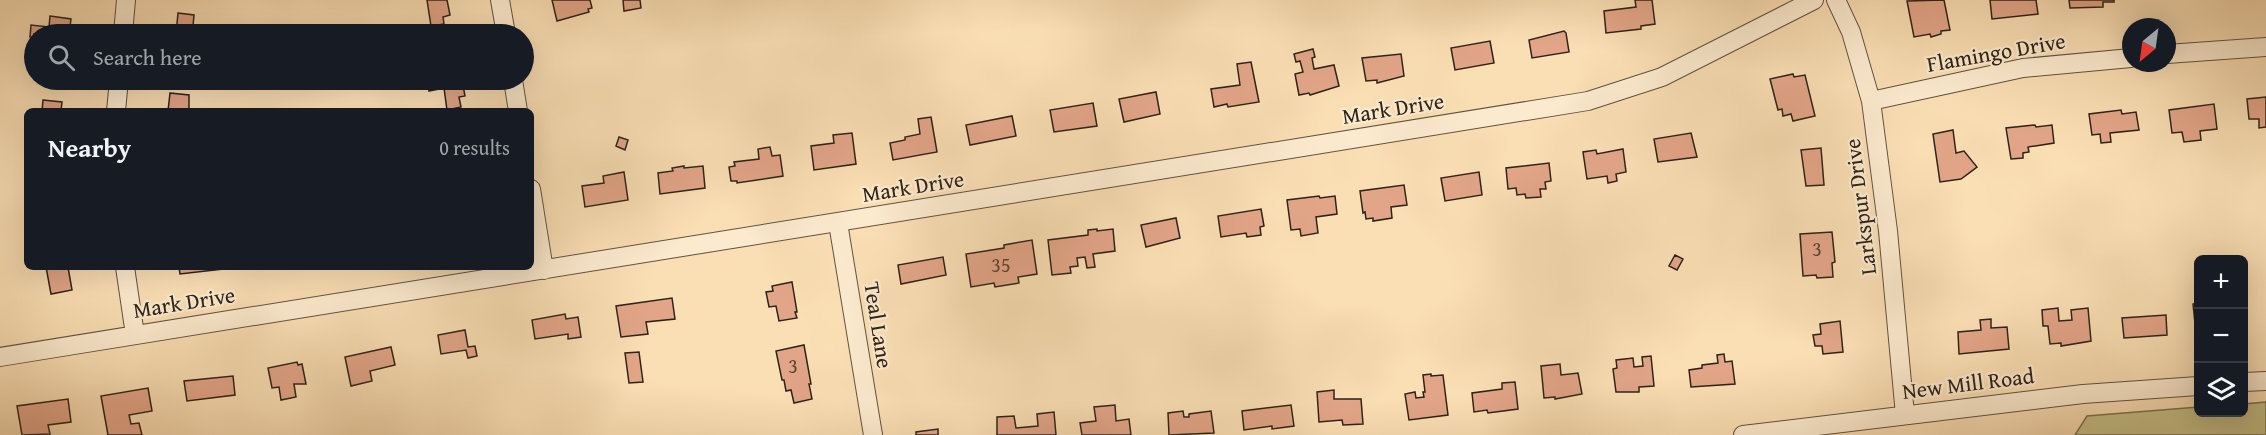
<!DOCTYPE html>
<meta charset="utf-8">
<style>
:root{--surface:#171b24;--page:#242831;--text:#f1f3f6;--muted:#9ea1a6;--line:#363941}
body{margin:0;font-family:"Gentium Book Plus",serif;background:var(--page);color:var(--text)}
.controls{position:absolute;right:18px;bottom:18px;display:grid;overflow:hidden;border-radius:9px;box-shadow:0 6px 24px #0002}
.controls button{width:54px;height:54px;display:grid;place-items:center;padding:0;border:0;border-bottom:2px solid var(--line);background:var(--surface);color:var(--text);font:30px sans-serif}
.compass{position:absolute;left:2122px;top:18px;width:54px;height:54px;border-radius:50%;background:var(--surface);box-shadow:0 6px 24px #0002;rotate:209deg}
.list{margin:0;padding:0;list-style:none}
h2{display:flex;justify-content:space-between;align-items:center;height:78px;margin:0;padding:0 24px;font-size:26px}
h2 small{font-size:20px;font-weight:400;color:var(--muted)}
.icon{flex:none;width:33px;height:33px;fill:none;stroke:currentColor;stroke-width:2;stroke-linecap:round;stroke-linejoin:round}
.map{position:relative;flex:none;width:2266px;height:435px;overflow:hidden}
.search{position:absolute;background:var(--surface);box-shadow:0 6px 24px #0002;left:24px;top:24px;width:510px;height:66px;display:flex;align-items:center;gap:15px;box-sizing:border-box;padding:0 21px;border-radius:33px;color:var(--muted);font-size:22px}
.panel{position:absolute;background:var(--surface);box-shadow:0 6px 24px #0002;left:24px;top:108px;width:510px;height:162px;border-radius:9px}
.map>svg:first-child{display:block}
</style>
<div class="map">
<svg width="2266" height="435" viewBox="0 0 2266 435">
<rect width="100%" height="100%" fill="#fadeb4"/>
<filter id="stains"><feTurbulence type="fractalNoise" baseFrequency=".00333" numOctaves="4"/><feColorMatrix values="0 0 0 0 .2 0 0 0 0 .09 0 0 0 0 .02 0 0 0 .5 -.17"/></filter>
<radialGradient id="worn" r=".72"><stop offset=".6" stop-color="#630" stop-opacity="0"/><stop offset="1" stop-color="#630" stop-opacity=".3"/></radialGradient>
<path fill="#c5bf88" stroke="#7a7150" stroke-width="1.5" d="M2266,402V435H2075L2087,416L2198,407V412H2244V404Z"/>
<path fill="#e2a588" stroke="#2e2318" stroke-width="1.5" d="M427,0H447L450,15L443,17L444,24L431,26Z
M552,0H590L592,8L588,9L589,12L557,21Z
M623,0H640L641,8L624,11Z
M1635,0H1652L1655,24L1641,26V29L1606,33L1604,11L1636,7Z
M1944,0L1950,30L1941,31V34L1931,37L1930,34L1914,37L1907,1Z
M1990,0H2036L2038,14L1992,19Z
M2069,0H2114V2H2103V7L2070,8Z
M178,13L194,15L193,26H196L195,34H176Z
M50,16L71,19L69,34H34V37H30L31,25L49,27Z
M1564,31L1566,33L1569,52L1532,58L1529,40Z
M1490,41L1494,63L1455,70L1451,48Z
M1313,49L1315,57L1312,58L1314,69L1334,65L1339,86L1310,95L1309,93L1299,95L1295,74L1303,72L1300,61L1296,62L1294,54Z
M1401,54L1404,76L1377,83V80L1366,81L1362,58Z
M1251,62L1259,102L1228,107L1227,104L1214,107L1211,89L1240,85L1237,64Z
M1793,74L1794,77L1805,75L1815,116L1793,121L1791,114L1783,116L1782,109L1778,110L1770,79Z
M427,80H462L465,96L459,97L461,107L447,110L444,88L429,91Z
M1156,92L1160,114L1124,122L1119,99Z
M170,93L189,95V111H168Z
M2266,97V127L2259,128V119H2249L2247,99Z
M43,100L62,102L61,111H42Z
M1093,103L1097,126L1054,132L1050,110Z
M2214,104L2217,129L2200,131L2201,140L2184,142L2182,132L2172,133L2169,110Z
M2121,110L2122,114L2136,112L2139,130L2110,133L2111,142L2101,143L2100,134L2092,135L2089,114Z
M1012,116L1016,136L970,145L966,125Z
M931,117L937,152L893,160L890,143L905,140V137L920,134L918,119Z
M2035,125L2036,127L2052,125L2054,143L2028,147L2029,152L2023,153V158L2011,159L2006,128Z
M1953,130L1956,153L1964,151L1977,167L1961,179L1940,182L1933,134Z
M852,133L856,164L814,170L811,146L834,143L833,135Z
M1691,133L1697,157L1658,162L1654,139Z
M619,137L628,140L625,150L616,146Z
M770,147L772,156L780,155L783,176L737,183V181H731L729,167L735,166L734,162L759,159L758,149Z
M1821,148L1824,185L1806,186L1801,150Z
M1623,149L1626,172L1616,174L1617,181L1608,183L1607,176L1587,179L1583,152L1596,150L1597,154Z
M1549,163L1551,181L1545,182L1546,189H1540L1541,197L1526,198L1525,194L1517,195L1516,188L1508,189L1506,168Z
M684,166V168L703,166L705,188L660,194L658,173L673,171L672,168Z
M624,172L628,200L585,207L582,186L604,183L603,176Z
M1479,172L1482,195L1445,201L1441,178Z
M1404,185L1407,205L1391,207L1392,218L1373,221V218L1366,219L1365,212L1363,213L1360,191Z
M1319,196L1320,198L1335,196L1337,214L1316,217L1318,233L1301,236L1300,229L1291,230L1287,200Z
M1261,209L1264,226L1260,227L1261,235L1247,237L1246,233L1221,237L1218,216Z
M1176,218L1180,238L1146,247L1141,225Z
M1097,229V231L1113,229L1115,251L1093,254L1095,267L1087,268L1085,257L1077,258L1078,266L1070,267L1071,273L1052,275L1048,240L1088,235V230Z
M1832,232L1835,262L1832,263L1833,277L1817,278L1816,275L1803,276L1800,234Z
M1032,240L1037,274L1018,277L1019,283L995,287L994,283L971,287L966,254L1004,248V245Z
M1675,255L1683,259L1677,270L1669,266Z
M943,257L946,275L901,284L898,265Z
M46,267H68L72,290L51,294Z
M179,267H223V269L180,274Z
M792,282L797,312H795L797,318L779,321L776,306L769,307L766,292L773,291L772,286Z
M672,298L675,319L646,322L648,334L621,337L616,306Z
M2198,303V332L2196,333L2193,304Z
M2058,308L2059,321L2072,320L2071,310L2088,308L2091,341L2061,346V343L2050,344L2048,326H2043L2042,310Z
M565,314L566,319L578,317L581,337L568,339V334L535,339L532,320Z
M2166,315L2167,335L2124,338L2122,318Z
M1991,319V328L2007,327L2009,349L1959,354L1958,332L1981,330L1980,320Z
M1840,321L1843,352L1823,354L1822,346H1815L1813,335L1821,334L1820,324Z
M465,330L468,347L475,346L477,356L468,358L466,350L441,354L438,335Z
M804,345L811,384H809L812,399L794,403L791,390L786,391L784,380H782L776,351Z
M391,347L395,365L370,371L372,381L351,386L345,357Z
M639,352L643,382L629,383L625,353Z
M1724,354L1725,362L1732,361L1735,384L1691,387L1689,370L1702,368V365L1718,363L1717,355Z
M1651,356L1654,386L1639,387V392H1616L1613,369L1617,368L1616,360L1633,358L1634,367L1643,366L1642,357Z
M297,362L298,365L302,364L306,384H294L296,397L281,400L279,387L272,388L268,368Z
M1560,364L1561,375L1578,373L1582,394L1555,399V397L1544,398L1541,366Z
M1431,374V376L1443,375L1448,415L1409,420L1405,394L1415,392L1416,398L1424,397L1423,392H1425L1423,375Z
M233,376L235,395L187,401L184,381Z
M1515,382L1518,409L1488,413L1487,410L1474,412L1472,393L1502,389V383Z
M148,388L152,411L129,415L131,424L139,423L142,435H108L101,396Z
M1334,390V399H1361L1363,424L1343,425L1342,420L1319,422L1317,392Z
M68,399L71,422L48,425L50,434L22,435L17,406Z
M1115,405L1116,421L1129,419L1131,435H1082L1080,423L1096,421L1094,407Z
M1291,405L1294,426L1272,429V426L1244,430L1242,411Z
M1183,411L1184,417H1189V414L1211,411L1214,433L1169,435L1168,413Z
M1054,412L1056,435H997V417L1014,416L1016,428L1038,426L1037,414Z
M938,429V435H916V432Z"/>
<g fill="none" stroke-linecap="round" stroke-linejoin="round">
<defs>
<path id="street" d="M500,0L506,34
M1836,0L1851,32L1871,101L1888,231L1905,415
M123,34L126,0
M2167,54L2266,47
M513,80L518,111
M1871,101L2023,68L2131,58
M116,111L119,80
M531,189L544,270
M838,223L873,435
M125,267L135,335
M0,357L1588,101L1662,77L1814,0
M2244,382L2266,381
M1743,435L2083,394L2198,386"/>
</defs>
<use href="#street" stroke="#61523f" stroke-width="20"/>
<use href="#street" stroke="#fceace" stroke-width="18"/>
</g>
<g text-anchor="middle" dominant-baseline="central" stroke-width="4.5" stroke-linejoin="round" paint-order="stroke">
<g font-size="20" fill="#5b4434">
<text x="1817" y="248">3</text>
<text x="1001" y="264">35</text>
<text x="793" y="365">3</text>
</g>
<g font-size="22" fill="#2e2318" stroke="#fceace">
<text transform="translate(1996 52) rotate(-10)">Flamingo Drive</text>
<text transform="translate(1393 108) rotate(-9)">Mark Drive</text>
<text transform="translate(913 186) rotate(-9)">Mark Drive</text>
<text transform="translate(1860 207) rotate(-97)">Larkspur Drive</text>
<text transform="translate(184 302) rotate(-9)">Mark Drive</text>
<text transform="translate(879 325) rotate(81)">Teal Lane</text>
<text transform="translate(1968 383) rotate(-7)">New Mill Road</text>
</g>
</g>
<rect width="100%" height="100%" filter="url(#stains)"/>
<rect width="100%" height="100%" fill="url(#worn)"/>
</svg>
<div class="controls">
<button>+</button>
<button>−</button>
<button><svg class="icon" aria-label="layers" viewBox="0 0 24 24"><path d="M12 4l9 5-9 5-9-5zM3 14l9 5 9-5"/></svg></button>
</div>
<svg class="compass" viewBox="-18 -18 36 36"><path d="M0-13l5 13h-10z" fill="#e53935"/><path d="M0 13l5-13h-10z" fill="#9ea1a6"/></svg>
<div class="search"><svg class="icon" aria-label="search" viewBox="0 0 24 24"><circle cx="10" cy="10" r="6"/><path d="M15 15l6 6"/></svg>Search here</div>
<section class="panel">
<h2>Nearby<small>0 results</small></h2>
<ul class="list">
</ul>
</section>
</div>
